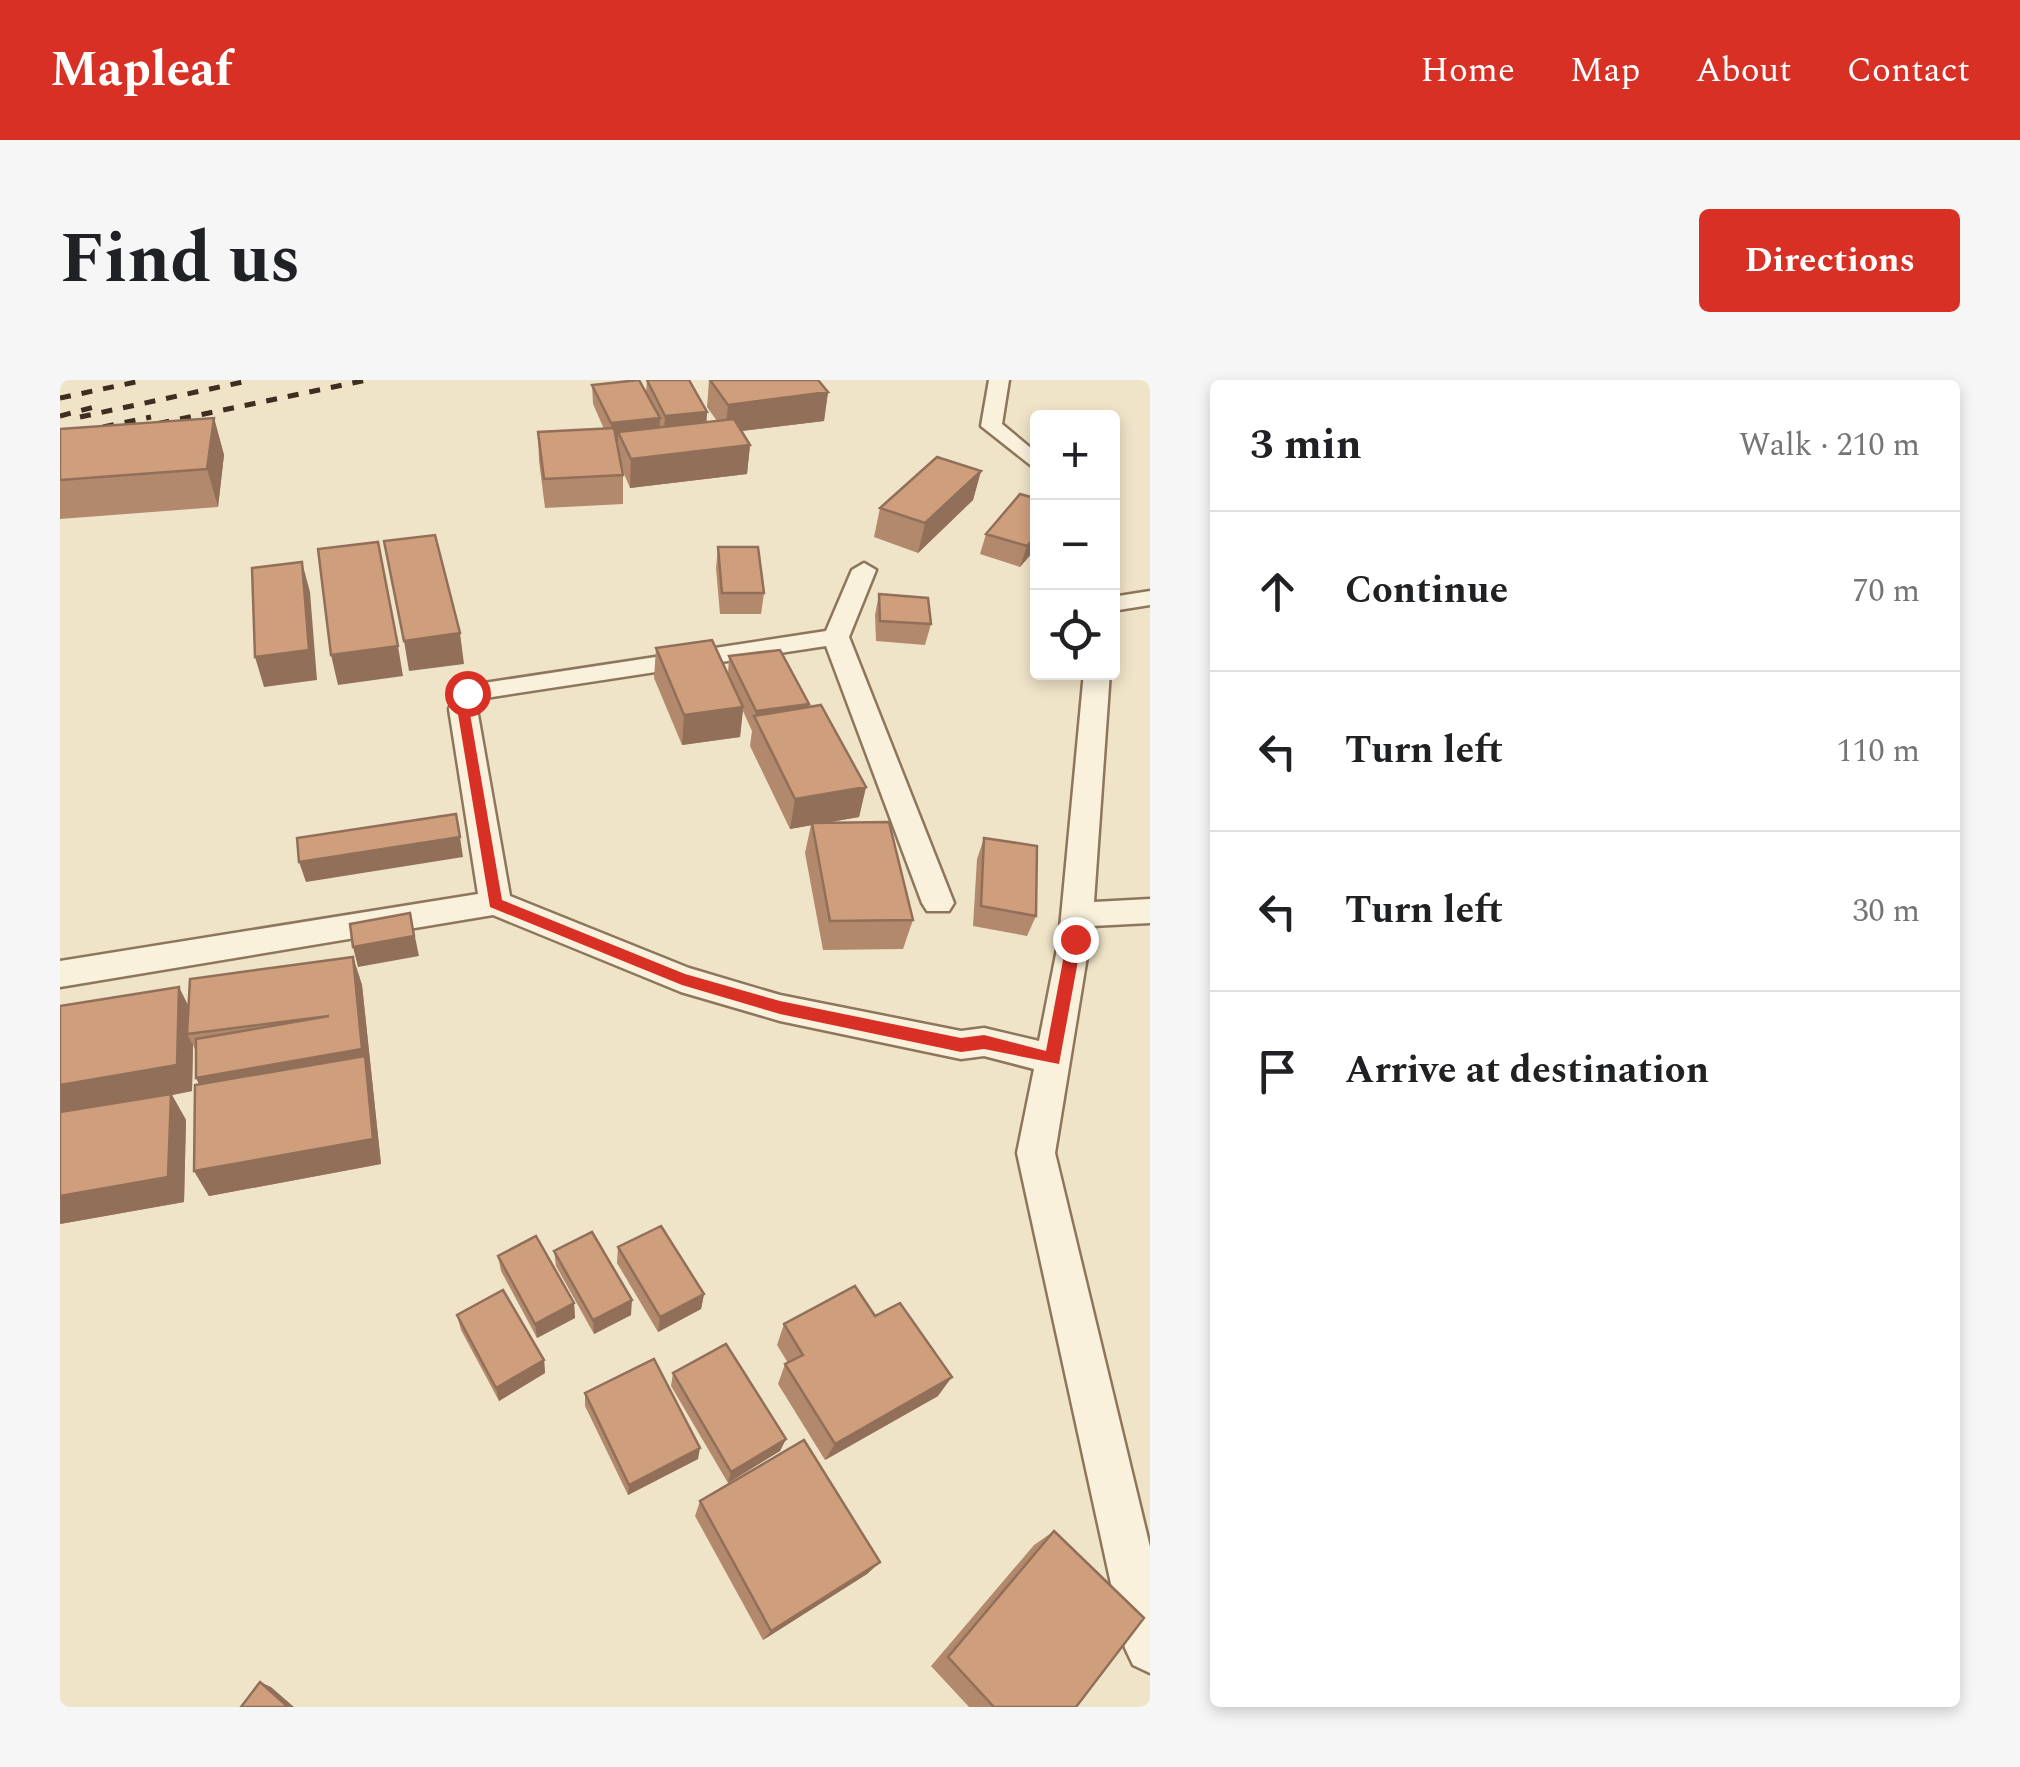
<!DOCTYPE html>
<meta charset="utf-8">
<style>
:root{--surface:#fff;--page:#f6f6f6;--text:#202124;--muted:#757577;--line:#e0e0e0;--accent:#d93025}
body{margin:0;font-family:Spectral,serif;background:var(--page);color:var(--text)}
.controls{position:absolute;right:30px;top:30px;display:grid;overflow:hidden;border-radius:10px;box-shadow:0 5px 15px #0003}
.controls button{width:90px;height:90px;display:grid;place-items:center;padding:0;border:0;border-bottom:2px solid var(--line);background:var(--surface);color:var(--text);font:50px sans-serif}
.stop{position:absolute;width:30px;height:30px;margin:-22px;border:8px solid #d93025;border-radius:50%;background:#fff}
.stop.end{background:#d93025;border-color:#fff;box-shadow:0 2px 10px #0008}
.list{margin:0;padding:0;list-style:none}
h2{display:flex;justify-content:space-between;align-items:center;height:130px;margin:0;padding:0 40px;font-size:42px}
h2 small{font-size:32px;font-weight:400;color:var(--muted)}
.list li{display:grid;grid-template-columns:65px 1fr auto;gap:30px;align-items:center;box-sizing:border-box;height:160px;padding:0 40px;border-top:2px solid var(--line)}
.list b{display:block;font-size:38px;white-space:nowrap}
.list em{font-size:32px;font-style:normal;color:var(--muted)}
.icon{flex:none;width:55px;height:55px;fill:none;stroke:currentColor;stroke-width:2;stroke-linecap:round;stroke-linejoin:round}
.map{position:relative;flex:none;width:1090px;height:1327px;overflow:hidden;border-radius:10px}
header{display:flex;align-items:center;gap:60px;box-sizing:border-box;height:140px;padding:0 50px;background:var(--accent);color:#fff}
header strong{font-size:48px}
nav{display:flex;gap:55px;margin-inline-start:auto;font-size:35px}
.intro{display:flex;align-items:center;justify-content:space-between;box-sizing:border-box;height:240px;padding:0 60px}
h1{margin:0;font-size:70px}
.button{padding:25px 45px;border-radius:10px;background:var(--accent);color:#fff;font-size:35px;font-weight:700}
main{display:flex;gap:60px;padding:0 60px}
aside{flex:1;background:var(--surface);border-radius:10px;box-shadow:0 5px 15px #0003}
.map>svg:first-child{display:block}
</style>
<header>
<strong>Mapleaf</strong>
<nav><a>Home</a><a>Map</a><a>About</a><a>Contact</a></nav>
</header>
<div class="intro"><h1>Find us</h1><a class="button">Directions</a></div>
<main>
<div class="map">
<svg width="1090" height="1327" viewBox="0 0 1090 1327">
<rect width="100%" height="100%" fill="#f0e4c8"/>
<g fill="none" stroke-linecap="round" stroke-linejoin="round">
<defs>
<path id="minor" d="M929,0H949L942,44L978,74V91L921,46Z
M804,183L816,190L789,257L894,523L889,531H867L862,523L766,266L419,319L417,329L450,516L629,588L720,615L901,651L924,648L979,661L999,559L1024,292H1050L1034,522L1090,519V543L1032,546L995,773L1090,1167V1293L1073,1285L1065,1268L957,773L974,689L924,676L901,679L720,641L621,612L433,535L0,607V581L418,514L389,329L398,307L766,251L792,190Z
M1090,211V225L1052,231V217Z"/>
</defs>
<use href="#minor" stroke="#8d765c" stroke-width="5"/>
<use href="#minor" fill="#faf1dc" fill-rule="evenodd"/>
<path stroke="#3d2e20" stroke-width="5" stroke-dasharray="11 11" stroke-linecap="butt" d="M0,18L85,0
M0,36L34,27
M20,37L192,0
M77,48L307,0
M0,56L91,37"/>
</g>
<path fill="#b2896c" d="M587,0L647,32L646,42L657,41L647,27L649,0L768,12L764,41L681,51L690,65L687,94L570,108L563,91V124L485,128L479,81L478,52L544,49L533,24L532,5L586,13Z
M154,38L164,75L158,127L0,139V49Z
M921,91L913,120L858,173L814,157L820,128Z
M926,154L978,166L960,187L920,174Z
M658,167L704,213L701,234H660L656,188Z
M819,214L871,244L865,265L816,261L815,235Z
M596,268L668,294L669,276L748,327L806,407L799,437L765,443L853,540L843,569L763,570L745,473L751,445L730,449L690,366L692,351L683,331L680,357L622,365L594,298Z
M924,458L976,536L967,556L913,546L917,479Z
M293,577L302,605L321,784L149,816L134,791L139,704L136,698V672L133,665L132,711L112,715L126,740L124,822L0,844L129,627Z
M558,867L644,914L641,929L598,952L557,883Z
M494,871L571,935L534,954L496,886Z
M438,876L514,923L515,938L477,958L441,891Z
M397,935L484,980L485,993L439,1021L401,950Z
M815,936L878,1016L765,1080L718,1004L725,984L728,983L717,965L724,944Z
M613,993L726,1059L720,1071L668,1103L611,1006Z
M525,1013L638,1079L568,1115L525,1026Z
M640,1121L820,1182L807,1194L703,1260L635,1136Z
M994,1151L1016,1327H909L871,1286L974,1165Z"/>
<path fill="#916f58" d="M768,12L764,41L665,53L668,25Z
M647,32L646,52L604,56L605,36Z
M154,38L164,75L158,127L147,89Z
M600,38L599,58L558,52V62L551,63V43Z
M690,65L687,94L570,108L571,79Z
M921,91L913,120L858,173L865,143Z
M978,154V166L960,187L967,166Z
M242,182L250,212L257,300L204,307L195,277Z
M400,253L404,284L349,291L344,261Z
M338,266L343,296L278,305L271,275Z
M749,324L745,345L695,337L696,331Z
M683,327L680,357L622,365L624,335Z
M806,407L799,437L730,449L735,419Z
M400,457L403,477L246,502L239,482Z
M350,533L359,576L298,587L293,567Z
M293,577L302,605L321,784L149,816L134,791L150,725L136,698L302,669Z
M119,607L133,635L127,654L133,665L132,711L112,715L126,740L124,822L0,844V705Z
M644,914L641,929L598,952L600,937Z
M572,920L571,935L534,954L533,940Z
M514,923L515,938L477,958L475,944Z
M484,980L485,993L439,1021L436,1008Z
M892,997L878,1016L765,1080L775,1064Z
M726,1059L720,1071L668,1103L671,1092Z
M640,1068L638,1079L568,1115L569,1105Z
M820,1182L807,1194L703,1260L711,1251Z
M200,1302L211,1307L234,1327H228Z"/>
<path fill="#cf9f7d" stroke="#916f58" stroke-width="2.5" d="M579,0L600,38L551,43L532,5Z
M587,0H629L647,32L605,36Z
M650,0H758L768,12L668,25Z
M154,38L147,89L0,100V49Z
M674,39L690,65L571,79L558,52Z
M554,48L563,95L484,99L478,52Z
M877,77L921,91L865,143L820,128Z
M960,114L978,119V154L967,166L926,154Z
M375,155L400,253L344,261L324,161Z
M318,162L338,266L271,275L258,169Z
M658,167H698L704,213H662Z
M242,182L249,270L195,277L192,188Z
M819,214L868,218L871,244L820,241Z
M652,260L683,327L624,335L596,268Z
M720,270L749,324L696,331L669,276Z
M761,325L806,407L735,419L694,336Z
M396,434L400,457L239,482L237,458Z
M829,442L853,540L770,541L752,443Z
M924,458L977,466L976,536L921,526Z
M350,533L354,556L293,567L290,544Z
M293,577L302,669L136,698V659L269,636L127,654L130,599Z
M119,607L117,685L0,705V626Z
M305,676L313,759L134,791L135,705Z
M111,714L108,797L0,816V732Z
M601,846L644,914L600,937L558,867Z
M532,852L572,920L533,940L494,871Z
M476,856L514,923L475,944L438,876Z
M795,906L815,936L840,923L892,997L775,1064L725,984L743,975L724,944Z
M443,910L484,980L436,1008L397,935Z
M666,964L726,1059L671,1092L613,993Z
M594,979L640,1068L569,1105L525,1013Z
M744,1060L820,1182L711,1251L640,1121Z
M994,1151L1084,1238L1016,1327H934L888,1277Z
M200,1302L228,1327H181Z"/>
<path fill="#d93025" d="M402,310L413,313L409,328L442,520L625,594L720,621L901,658L924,655L986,671L1007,559L1015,553L1022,559L999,684L924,669L901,672L720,634L622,605L430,527L397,328Z"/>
</svg>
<div class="controls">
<button>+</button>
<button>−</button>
<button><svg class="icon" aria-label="locate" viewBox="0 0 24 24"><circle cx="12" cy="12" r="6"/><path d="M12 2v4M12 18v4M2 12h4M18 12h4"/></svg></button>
</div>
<div class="stop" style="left:407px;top:313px"></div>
<div class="stop end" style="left:1015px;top:559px"></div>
</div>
<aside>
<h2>3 min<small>Walk · 210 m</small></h2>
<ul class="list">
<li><svg class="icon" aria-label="ahead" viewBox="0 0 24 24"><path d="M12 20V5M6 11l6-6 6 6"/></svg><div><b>Continue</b></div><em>70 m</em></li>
<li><svg class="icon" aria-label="left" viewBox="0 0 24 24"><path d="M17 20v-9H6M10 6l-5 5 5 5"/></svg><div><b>Turn left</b></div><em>110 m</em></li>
<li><svg class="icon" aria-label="left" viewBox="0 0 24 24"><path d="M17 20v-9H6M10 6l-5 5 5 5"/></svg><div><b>Turn left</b></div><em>30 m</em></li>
<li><svg class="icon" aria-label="arrive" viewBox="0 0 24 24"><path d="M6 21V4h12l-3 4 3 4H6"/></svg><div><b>Arrive at destination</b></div></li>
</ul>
</aside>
</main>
